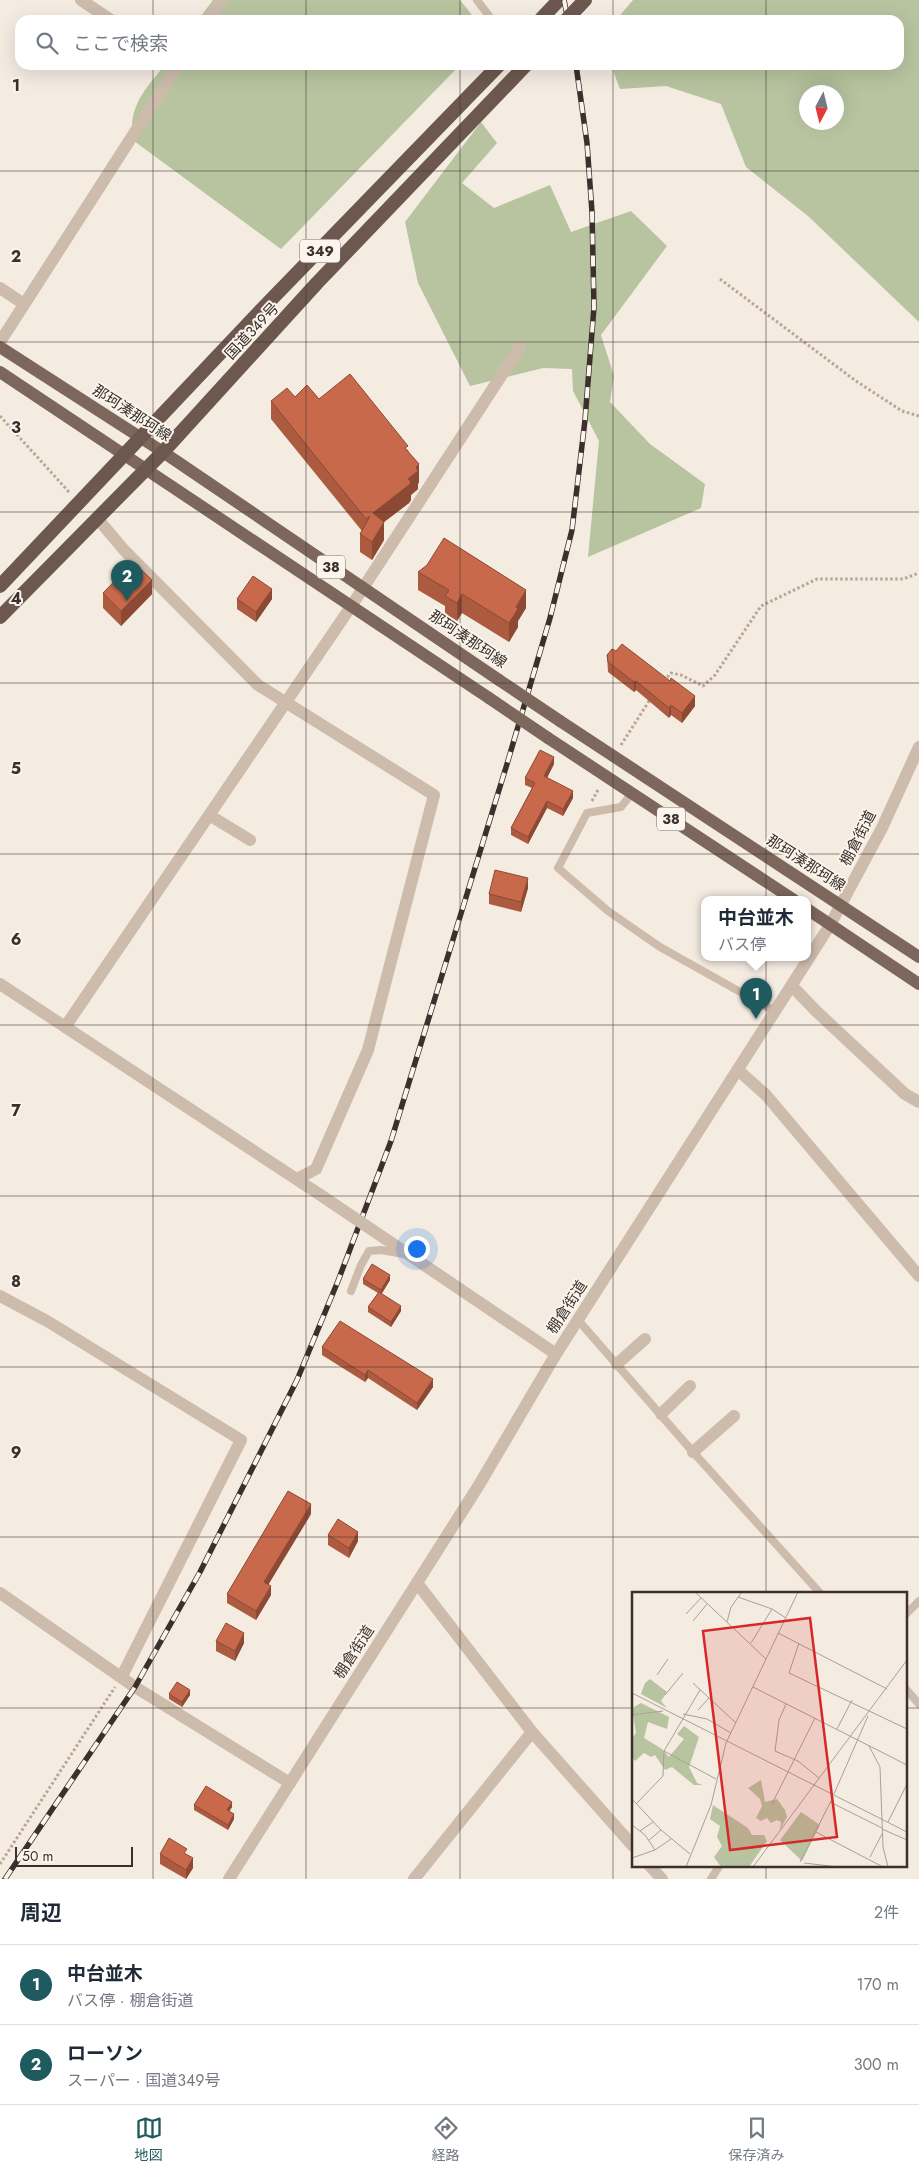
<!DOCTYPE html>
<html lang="ja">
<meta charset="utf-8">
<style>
:root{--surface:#fff;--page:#f2f2f3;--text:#1f2937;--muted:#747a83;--line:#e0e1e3;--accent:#1f5a5e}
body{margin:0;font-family:Jost,"Noto Sans JP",sans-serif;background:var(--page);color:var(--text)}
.compass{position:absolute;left:799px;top:85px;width:45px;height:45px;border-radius:50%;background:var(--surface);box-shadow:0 5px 20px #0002;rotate:187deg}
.scale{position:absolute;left:15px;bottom:12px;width:118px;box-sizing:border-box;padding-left:5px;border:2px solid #3b302b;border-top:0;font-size:14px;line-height:18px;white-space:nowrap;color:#3b302b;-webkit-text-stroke:4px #fbf5ee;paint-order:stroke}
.you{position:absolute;left:416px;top:1248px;width:18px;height:18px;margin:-12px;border:4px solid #fff;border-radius:50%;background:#1a73e8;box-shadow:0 0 0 8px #1a73e833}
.badge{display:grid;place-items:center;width:32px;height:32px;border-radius:50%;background:var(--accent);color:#fff;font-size:16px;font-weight:700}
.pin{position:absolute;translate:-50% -41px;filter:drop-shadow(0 1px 2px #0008)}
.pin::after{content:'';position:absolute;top:26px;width:18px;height:15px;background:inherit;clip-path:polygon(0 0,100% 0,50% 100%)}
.popup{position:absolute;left:701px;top:896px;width:110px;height:65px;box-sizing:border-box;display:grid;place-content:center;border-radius:10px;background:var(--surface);filter:drop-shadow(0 1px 4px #0005);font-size:16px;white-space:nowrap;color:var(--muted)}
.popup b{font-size:19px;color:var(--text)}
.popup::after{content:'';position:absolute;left:50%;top:100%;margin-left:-10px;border:10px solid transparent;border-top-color:var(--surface)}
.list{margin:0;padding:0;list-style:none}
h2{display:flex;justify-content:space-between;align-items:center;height:65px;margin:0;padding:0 20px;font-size:21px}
h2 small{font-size:16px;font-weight:400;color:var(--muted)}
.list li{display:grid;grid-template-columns:32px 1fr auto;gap:15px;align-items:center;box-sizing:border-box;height:80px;padding:0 20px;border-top:1px solid var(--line)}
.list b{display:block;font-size:19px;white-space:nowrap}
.list p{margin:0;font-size:16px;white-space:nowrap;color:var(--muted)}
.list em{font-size:16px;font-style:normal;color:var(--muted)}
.icon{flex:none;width:28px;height:28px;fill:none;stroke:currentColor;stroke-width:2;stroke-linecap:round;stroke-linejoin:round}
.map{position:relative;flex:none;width:919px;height:1879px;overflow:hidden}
.search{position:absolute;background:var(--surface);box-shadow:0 5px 20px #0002;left:15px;right:15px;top:15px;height:55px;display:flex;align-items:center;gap:12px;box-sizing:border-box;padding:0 18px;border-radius:15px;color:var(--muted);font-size:19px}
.sheet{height:225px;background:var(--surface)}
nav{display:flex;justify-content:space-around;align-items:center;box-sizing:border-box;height:70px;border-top:1px solid var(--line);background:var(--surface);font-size:14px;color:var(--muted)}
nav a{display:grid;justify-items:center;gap:2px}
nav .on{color:var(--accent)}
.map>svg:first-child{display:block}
</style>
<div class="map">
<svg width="919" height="1879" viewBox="0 0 919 1879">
<rect width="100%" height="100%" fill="#f4ebe1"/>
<path fill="#b8c4a0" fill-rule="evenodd" d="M213,0H460L476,20H198Z
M633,0H919V322L808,216L746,167L721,104L666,86L620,89L611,65H899V20H616ZM836,92V122H806V92Z
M165,65H460L281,249L134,141C126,108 146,88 165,65Z
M481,122L497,143L462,183L494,208L550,185L571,232L631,211L667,246L601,335L614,376L610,402L650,444L705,484L701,508L588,557L599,441L573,391L572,369L543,368L470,386L418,283L405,222Z"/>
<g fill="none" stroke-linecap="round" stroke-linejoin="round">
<path stroke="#b9a596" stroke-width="3" stroke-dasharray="2.5 2.5" stroke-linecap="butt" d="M720,279L856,381L902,411L919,416
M0,416L69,492
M664,681L671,673L681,675L703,686L715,675L761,606L817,579H903L919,573
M621,745L651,698
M592,801L599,788
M0,1864L115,1687"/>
<path stroke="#cdbbac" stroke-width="8" d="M477,0L492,20
M632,793L621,807L587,813L558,868L608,911L660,947L776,1012
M351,1291L361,1265L369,1251L381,1250L404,1254
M578,1320L693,1452L820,1593
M905,1615L919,1601
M905,1688L919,1704
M711,1879L720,1865"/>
<path stroke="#cdbbac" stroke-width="12" d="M81,0L111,20
M209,20L222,0
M0,288L24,304
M0,342L178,65
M97,518L124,550L258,685L434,795L368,1050L316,1169L297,1179
M209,815L250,840
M792,986L816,1011L905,1094L919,1102
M65,1027L352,605L520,347
M738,1070L766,1095L919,1276
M0,1296L47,1321L241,1440L122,1676
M617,1364L645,1339
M661,1414L690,1386
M693,1452L734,1416
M417,1583L532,1732L633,1846
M0,1593L135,1687L290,1783
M649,1865L662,1879
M414,1879L532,1732"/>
<path stroke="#cdbbac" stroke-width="12" d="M0,984L319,1194
M399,1248L556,1354
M229,1879L479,1485L556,1354L830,925L882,828L919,747"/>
<path stroke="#7d675c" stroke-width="12" d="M0,347L163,452L499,680
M0,372L489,698
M560,721L919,957
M548,738L794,900
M807,909L919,984"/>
<path stroke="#6c584f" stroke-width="14" d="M540,20L559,0
M0,586L262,309L499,65
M0,617L163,452L317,283L526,65"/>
<defs>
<path id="rail" d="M564,0L568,20
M5,1879L135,1687L200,1572L297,1380L338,1281L391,1141L507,764L550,618L572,530L585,420L594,307L592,212L587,143L576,65"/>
</defs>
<use href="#rail" stroke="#3b302b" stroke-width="5.5"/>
<use href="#rail" stroke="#fbf5ee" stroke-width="4" stroke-dasharray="11" stroke-linecap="butt"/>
<path stroke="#cdbbac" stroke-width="12" d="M319,1194L399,1248"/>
<path stroke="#7d675c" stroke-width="12" d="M499,680L560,721
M489,698L548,738"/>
<path stroke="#6c584f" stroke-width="14" d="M566,20L585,0"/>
</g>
<path fill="#ac5a40" d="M295,397L319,399L408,450L419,482L418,484V489L411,495V500L409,503L384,522V540L372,560L360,552V534L362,531L271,419V401Z
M418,572L526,608L518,621V627L509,642L462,613L457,621L445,615V606L418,590Z
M103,593L152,594L121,626L103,608Z
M237,599H272L256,622L237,609Z
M607,655L695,706L682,723L671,715L669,718L636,690L634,692L608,672Z
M554,764L547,778L573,798L563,816L547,808L528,844L511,835V828L532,788L525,785V778Z
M528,888L521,912L489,904V894Z
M363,1279L390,1280L381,1294L401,1311L391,1327L368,1312V1307L378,1293L363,1284Z
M322,1347L433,1387L417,1410L368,1378L365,1382L322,1355Z
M311,1514L268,1584L271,1595L256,1620L227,1603V1594Z
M328,1535L358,1541L349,1558L328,1545Z
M216,1641L244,1643L235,1661L216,1651Z
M169,1694L190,1695L182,1707L169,1699Z
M194,1805L232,1807L229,1811L234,1819L228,1830L194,1810Z
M160,1854L187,1855L193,1868L186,1879L160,1864Z"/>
<path fill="#8c4a34" d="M419,464V482L418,484V489L411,495V500L409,503L384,522V540L372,560V542L373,513L408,479L416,467Z
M152,580V594L121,626V611Z
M272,589V599L256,622V612Z
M526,590V608L518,621V627L509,642V623L516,607Z
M462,594V613L457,621V603Z
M636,681V690L634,692V682Z
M695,696V706L682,723V713Z
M671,705V715L669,718V708Z
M554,757V764L544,783V776Z
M573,791V798L563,816V809Z
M547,801V808L528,844V837Z
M528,878V888L521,912V902Z
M390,1275V1280L381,1295V1290Z
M401,1306V1311L391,1327V1322Z
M368,1370V1378L365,1382V1375Z
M433,1379V1387L417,1410V1403Z
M311,1504V1514L264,1592V1582Z
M358,1532V1541L349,1558V1548Z
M271,1586V1595L256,1620V1611Z
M244,1633V1643L235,1661V1651Z
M190,1690V1695L182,1707V1702Z
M232,1802V1807L227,1815V1810Z
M234,1814V1819L228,1830V1825Z
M193,1858V1868L186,1879V1870Z"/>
<path fill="#c8694b" stroke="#8c4a34" d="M350,374L408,446L405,448L419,464L416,467L418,471L408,479L411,482L409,485L373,513L384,522L372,542L360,534L370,516L366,519L271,401L287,388L295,397L307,385L319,399Z
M444,538L526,590L516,607L518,609L509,623L462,594L457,603L445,596L449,590L418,572L427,565Z
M133,562L152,580L121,611L103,593Z
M253,576L272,589L256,612L237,599Z
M622,644L665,677L670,681L671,678L695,696L682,713L671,705L669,708L636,681L634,682L608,662L607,655L612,649L616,651Z
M540,750L554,757L544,776L573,791L563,809L547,801L528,837L511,828L535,783L525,778Z
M495,870L528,878L521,902L489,894Z
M372,1264L390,1275L381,1290L363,1279Z
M379,1292L401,1306L391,1322L368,1307Z
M340,1321L433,1379L417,1403L368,1370L365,1375L322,1347Z
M288,1491L311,1504L264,1582L271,1586L256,1611L227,1594Z
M338,1519L358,1532L349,1548L328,1535Z
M226,1623L244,1633L235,1651L216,1641Z
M177,1682L190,1690L182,1702L169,1694Z
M206,1786L232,1802L227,1810L234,1814L228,1825L194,1805Z
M169,1838L187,1849L184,1853L193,1858L186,1870L160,1854Z"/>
<path fill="none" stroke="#3b302b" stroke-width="1" stroke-opacity="0.55" d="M153,0V20M306,0V20M460,0V20M613,0V20M766,0V20M153,65V1879M306,65V1879M460,65V1879M613,65V1879M766,65V1593M0,171H919M0,342H919M0,512H919M0,683H919M0,854H919M0,1025H919M0,1196H919M0,1367H919M0,1537H919M0,1708H633M905,1708H919M766,1865V1879"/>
<g text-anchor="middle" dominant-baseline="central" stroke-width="4" stroke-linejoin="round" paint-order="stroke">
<g fill="#fbf5ee" stroke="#756b66" stroke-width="1">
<rect x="300" y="239.5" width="40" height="23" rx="4"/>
<rect x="317" y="555.5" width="28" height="23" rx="4"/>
<rect x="657" y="807.5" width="28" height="23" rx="4"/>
</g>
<g font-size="14" font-weight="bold" fill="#3b302b">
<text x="320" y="251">349</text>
<text x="331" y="567">38</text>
<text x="671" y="819">38</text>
</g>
<g font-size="15" fill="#3b302b" stroke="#fbf5ee">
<text transform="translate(252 331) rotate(-47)">国道349号</text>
<text transform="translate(132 413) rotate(33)">那珂湊那珂線</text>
<text transform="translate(468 639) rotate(34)">那珂湊那珂線</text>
<text transform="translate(858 838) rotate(-63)">棚倉街道</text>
<text transform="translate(806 863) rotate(33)">那珂湊那珂線</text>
<text transform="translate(567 1307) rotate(-57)">棚倉街道</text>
<text transform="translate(354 1652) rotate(-57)">棚倉街道</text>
</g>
</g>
<g transform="translate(632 1592)">
<rect width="275" height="275" fill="#f4ebe1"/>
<path d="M18,87L35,100L29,109L35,116L9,102L13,91ZM9,111L37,125L35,137L16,130L12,146L30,157L37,165L52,147L45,142L52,134L67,145L57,175L65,191L71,193H62L40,175L33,178L23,163L19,165L12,161L3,169L0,165V146L4,141L0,116ZM129,188L133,210L145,207L153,218L155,225L148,238L149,230L145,228L139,231L135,226L129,229L124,226L130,214L128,207L116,196ZM81,213L116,236L120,243H132L135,249L117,275H89L82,265L90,254L85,245L88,234L78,227ZM169,220L188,233L170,269L148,248Z" fill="#b8c4a0"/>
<path fill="none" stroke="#aaa098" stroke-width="1" d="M63,0L134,67M106,5L140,17L154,26M54,22L69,6M61,29L75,12M95,30L99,15L110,0M146,41L255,97M119,51L140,17M167,51L157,81L275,137M25,83L36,67M61,91L104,131M121,95L275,173M0,101L275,240M33,103L51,81M154,112L147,128L143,159L166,169L187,186M66,118L77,106M51,122L75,127L99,141M0,123L31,119M205,137L220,108M237,154L248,175L251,255L256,275M32,159L84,187M202,202L236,124M0,207L29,238L58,262M198,210L250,236M4,212L31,184L32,159L68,98M140,212L183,126M256,230L275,192M0,233L13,243L23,258M250,237L275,248M8,239L21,230M184,240L251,275M17,248L29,238M238,265L250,242M0,266L23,258L39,247M168,270L201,205M172,271L206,275M54,275L79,213L94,151L166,0M121,275L275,68"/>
<path fill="#d62828" fill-opacity="0.15" stroke="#d62828" stroke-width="2.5" d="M178,26L205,245L98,258L71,39Z"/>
<rect width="275" height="275" fill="none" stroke="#3b302b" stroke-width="2.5"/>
</g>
<g font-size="16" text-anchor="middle" font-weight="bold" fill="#3b302b" stroke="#fbf5ee" stroke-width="4" stroke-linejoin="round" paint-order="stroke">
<text x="16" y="91">1</text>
<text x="16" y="262">2</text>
<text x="16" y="433">3</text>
<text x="16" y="604">4</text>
<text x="16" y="774">5</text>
<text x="16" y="945">6</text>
<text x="16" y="1116">7</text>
<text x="16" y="1287">8</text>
<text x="16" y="1458">9</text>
</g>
</svg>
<svg class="compass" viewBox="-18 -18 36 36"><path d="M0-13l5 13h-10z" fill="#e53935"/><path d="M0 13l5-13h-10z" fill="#747a83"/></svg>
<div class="scale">50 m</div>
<div class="you"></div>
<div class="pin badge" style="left:756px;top:1019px">1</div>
<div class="popup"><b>中台並木</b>バス停</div>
<div class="pin badge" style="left:127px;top:601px">2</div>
<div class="search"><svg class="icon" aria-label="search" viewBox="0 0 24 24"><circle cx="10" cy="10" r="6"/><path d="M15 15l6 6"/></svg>ここで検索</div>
</div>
<section class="sheet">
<h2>周辺<small>2件</small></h2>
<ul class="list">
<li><span class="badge">1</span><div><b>中台並木</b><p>バス停 · 棚倉街道</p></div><em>170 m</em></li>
<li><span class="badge">2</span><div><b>ローソン</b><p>スーパー · 国道349号</p></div><em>300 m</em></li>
</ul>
</section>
<nav>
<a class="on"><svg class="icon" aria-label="map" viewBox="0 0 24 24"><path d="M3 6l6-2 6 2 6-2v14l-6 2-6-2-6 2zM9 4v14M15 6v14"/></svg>地図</a>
<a><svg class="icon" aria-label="directions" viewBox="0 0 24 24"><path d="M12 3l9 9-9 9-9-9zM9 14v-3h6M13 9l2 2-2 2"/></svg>経路</a>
<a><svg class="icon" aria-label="saved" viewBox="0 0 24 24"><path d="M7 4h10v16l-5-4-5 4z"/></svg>保存済み</a>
</nav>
